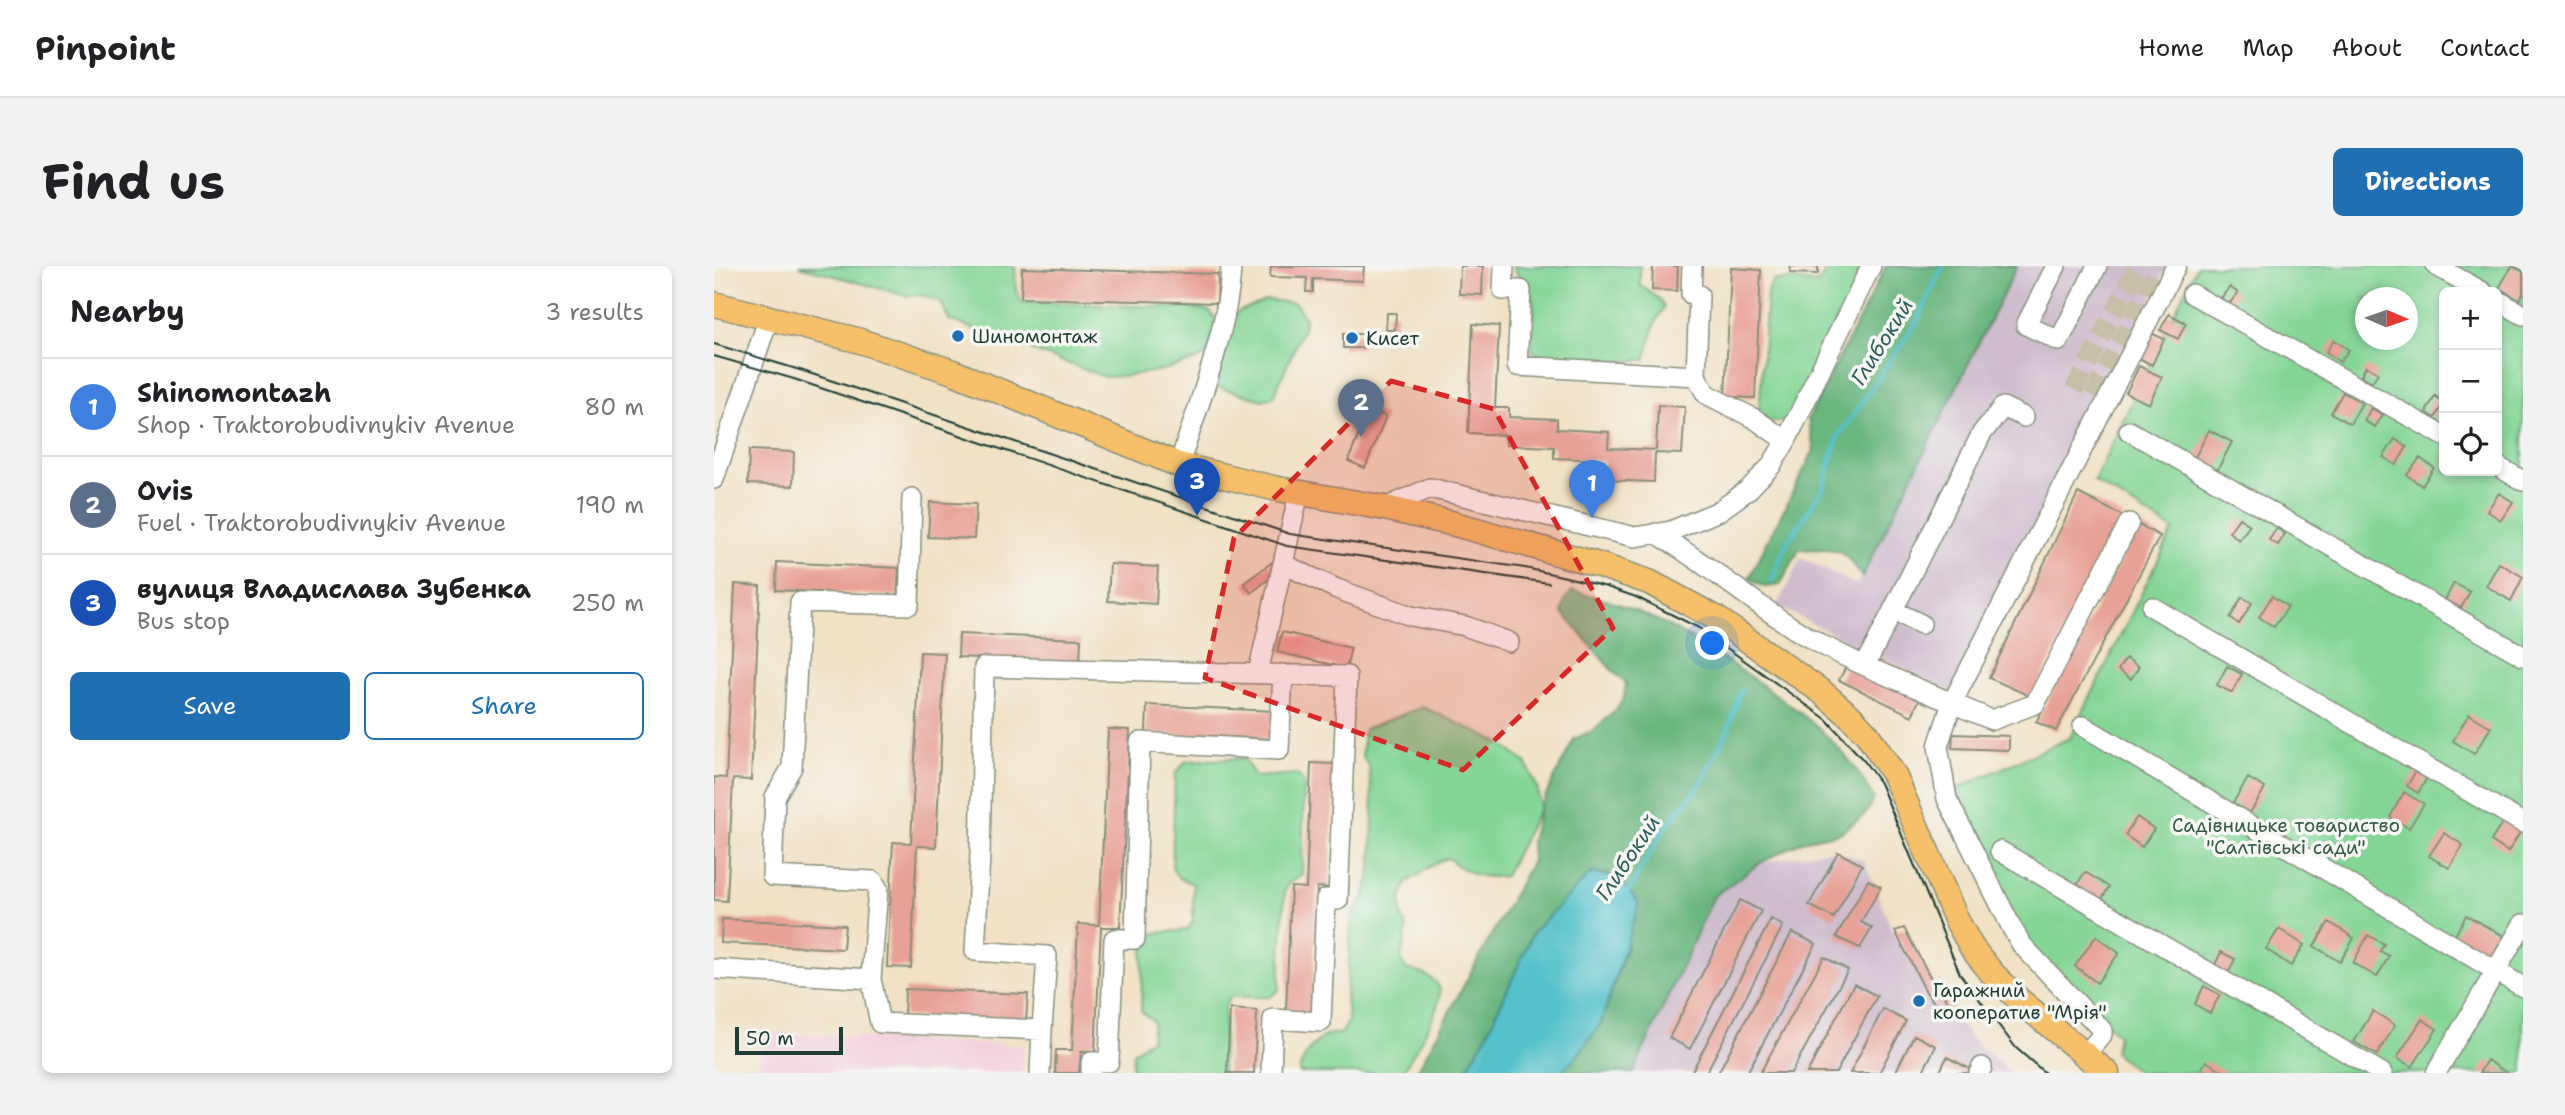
<!DOCTYPE html>
<meta charset="utf-8">
<style>
:root{--surface:#fff;--page:#f2f2f2;--text:#202124;--muted:#757577;--line:#e0e0e0;--accent:#1f6fb2}
body{margin:0;font-family:"Shantell Sans",sans-serif;background:var(--page);color:var(--text)}
.controls{position:absolute;right:21px;top:21px;display:grid;overflow:hidden;border-radius:10px;box-shadow:0 4px 10px #0003}
.controls button{width:63px;height:63px;display:grid;place-items:center;padding:0;border:0;border-bottom:2px solid var(--line);background:var(--surface);color:var(--text);font:35px sans-serif}
.compass{position:absolute;left:1641px;top:21px;width:63px;height:63px;border-radius:50%;background:var(--surface);box-shadow:0 4px 10px #0003;rotate:92deg}
.scale{position:absolute;left:21px;bottom:18px;width:108px;box-sizing:border-box;padding-left:7px;border:4px solid #1f3d34;border-top:0;font-size:19px;line-height:24px;white-space:nowrap;color:#1f3d34;-webkit-text-stroke:5px #f6f6f2;paint-order:stroke}
.you{position:absolute;left:999px;top:378px;width:24px;height:24px;margin:-18px;border:5px solid #fff;border-radius:50%;background:#1a73e8;box-shadow:0 0 0 10px #1a73e833}
.badge{display:grid;place-items:center;width:46px;height:46px;border-radius:50%;background:var(--accent);color:#fff;font-size:23px;font-weight:700}
.pin{position:absolute;translate:-50% -58px;filter:drop-shadow(0 2px 4px #0008)}
.pin::after{content:'';position:absolute;top:37px;width:24px;height:21px;background:inherit;clip-path:polygon(0 0,100% 0,50% 100%)}
.list{margin:0;padding:0;list-style:none}
h2{display:flex;justify-content:space-between;align-items:center;height:91px;margin:0;padding:0 28px;font-size:30px}
h2 small{font-size:23px;font-weight:400;color:var(--muted)}
.list li{display:grid;grid-template-columns:46px 1fr auto;gap:21px;align-items:center;box-sizing:border-box;height:98px;padding:0 28px;border-top:2px solid var(--line)}
.list b{display:block;font-size:26px;white-space:nowrap}
.list p{margin:0;font-size:23px;white-space:nowrap;color:var(--muted)}
.list em{font-size:23px;font-style:normal;color:var(--muted)}
.actions{display:flex;gap:14px;padding:21px 28px}
.actions a{flex:1;padding:16px 0;border:2px solid var(--accent);border-radius:10px;text-align:center;font-size:24px;color:var(--accent)}
.actions .main{background:var(--accent);color:#fff}
.icon{flex:none;width:38px;height:38px;fill:none;stroke:currentColor;stroke-width:2;stroke-linecap:round;stroke-linejoin:round}
.map{position:relative;flex:none;width:1809px;height:807px;overflow:hidden;border-radius:10px}
header{display:flex;align-items:center;gap:42px;box-sizing:border-box;height:98px;padding:0 35px;background:var(--surface);border-bottom:2px solid var(--line)}
header strong{font-size:33px}
nav{display:flex;gap:38px;margin-inline-start:auto;font-size:24px}
.intro{display:flex;align-items:center;justify-content:space-between;box-sizing:border-box;height:168px;padding:0 42px}
h1{margin:0;font-size:49px}
.button{padding:18px 32px;border-radius:10px;background:var(--accent);color:#fff;font-size:24px;font-weight:700}
main{display:flex;gap:42px;padding:0 42px}
aside{flex:1;background:var(--surface);border-radius:10px;box-shadow:0 4px 10px #0003}
.map>svg:first-child{display:block}
</style>
<header>
<strong>Pinpoint</strong>
<nav><a>Home</a><a>Map</a><a>About</a><a>Contact</a></nav>
</header>
<div class="intro"><h1>Find us</h1><a class="button">Directions</a></div>
<main>
<aside>
<h2>Nearby<small>3 results</small></h2>
<ul class="list">
<li><span class="badge" style="background:#3f7fe0">1</span><div><b>Shinomontazh</b><p>Shop · Traktorobudivnykiv Avenue</p></div><em>80 m</em></li>
<li><span class="badge" style="background:#5c6f8a">2</span><div><b>Ovis</b><p>Fuel · Traktorobudivnykiv Avenue</p></div><em>190 m</em></li>
<li><span class="badge" style="background:#1a4fb4">3</span><div><b>вулиця Владислава Зубенка</b><p>Bus stop</p></div><em>250 m</em></li>
</ul>
<div class="actions"><a class="main">Save</a><a>Share</a></div>
</aside>
<div class="map">
<svg width="1809" height="807" viewBox="0 0 1809 807">
<rect width="100%" height="100%" fill="#f6f6f2"/>
<filter id="ink" filterUnits="userSpaceOnUse"><feTurbulence type="fractalNoise" baseFrequency=".0143" numOctaves="2"/><feDisplacementMap in="SourceGraphic" scale="14" xChannelSelector="R" yChannelSelector="G"/><feConvolveMatrix kernelMatrix="1 2 1 2 8 2 1 2 1" color-interpolation-filters="sRGB"/></filter>
<filter id="wash" filterUnits="userSpaceOnUse"><feTurbulence type="fractalNoise" baseFrequency=".00686" numOctaves="4" result="noise"/><feDisplacementMap in="SourceGraphic" scale="28" xChannelSelector="R" yChannelSelector="G"/><feGaussianBlur stdDeviation="1.57" result="paint"/><feColorMatrix in="noise" values="0 0 0 0 0 0 0 0 0 0 0 0 0 0 0 0 0 1.4 0 .05"/><feComposite in="paint" operator="in"/></filter>
<g filter="url(#wash)">
<rect width="100%" height="100%" fill="#f1e1c5"/>
<path fill="#f3cfde" d="M48,766L309,780L308,807H45Z"/>
<path fill="#cfbdce" d="M1303,0H1454L1241,428L1063,340L1087,292L1143,319Z
M1115,584L1150,594L1179,667L1211,720L1266,781L1298,807H919L1000,630L1046,597Z"/>
<path fill="#84d596" stroke="#528965" stroke-width="2" fill-rule="evenodd" d="M85,0H301L302,25L307,36L479,42L496,45L502,54L493,89C464,103 424,110 391,111L235,54L227,36L208,29L193,30Z
M800,0H926V19L944,32L950,41L941,58L931,94L891,96L827,92L817,83C820,48 827,31 800,4Z
M1110,0H1151L1078,154L1058,156L1045,148L1053,26L1059,15L1077,14L1104,18L1110,8Z
M1483,0H1809V807H1425L1400,786L1404,769L1312,681L1226,530L1356,472L1459,264L1380,215ZM1730,26H1783V205H1730ZM1652,32H1694V74H1652Z
M553,34L581,37L591,52L589,63L559,131L548,134L501,120L512,68L523,46Z
M709,441L784,476L812,497L823,521L826,541L791,610C767,614 752,607 734,592C718,596 708,608 693,616L687,633V647L693,662L687,693L692,703C704,706 718,709 725,721C732,737 697,791 688,807H585C586,795 601,773 614,769C618,767 622,768 627,768L634,756L632,729L638,648L651,630L658,598L659,545L655,501L648,489L650,463Z
M530,492L541,511L583,508L590,516L588,609L574,618L571,626L565,724L556,731H516L511,741L508,807H418L419,787L437,773L439,755L427,745L429,677L441,667L473,664L479,655V618L465,612L458,603L461,508L472,495Z"/>
<path fill="#6bb67f" stroke="#457a5a" stroke-width="2" d="M1172,0H1303L1148,311C1127,279 1122,282 1085,284L1066,319L1050,321L1035,312L1100,184L1094,153Z
M858,325C924,338 976,370 1031,407C1085,445 1127,472 1160,532L1155,543L1148,551L1126,567L1088,575L1046,597L1000,630L919,807H846L862,791L887,757L913,680L906,616L895,608L877,607L820,665L773,768L751,807H702L818,595L817,575L826,541L860,473L880,464L902,444L910,431L912,417L896,402L848,346L851,334Z"/>
<path fill="#54c1cb" stroke="#3a7f80" stroke-width="2" d="M877,607C903,609 911,617 925,638L887,757L862,791L846,807H751L773,768L820,665Z"/>
<g fill="none" stroke-linecap="round" stroke-linejoin="round">
<path stroke="#54c1cb" stroke-width="4.5" d="M1058,316L1070,282L1109,222L1124,171L1203,56L1229,0
M913,628L948,566L988,516L1014,464L1027,423"/>
</g>
<g id="blocks">
<path fill="#e8a197" d="M557,0H650L649,15L599,13V26H592L593,12L556,11Z
M746,0H769L768,29L745,28Z
M939,0H964L963,25L938,24Z
M1077,0H1104V8L1076,7Z
M1798,0L1809,5V28L1805,34L1785,22Z
M308,2L504,8L503,37L307,32Z
M1017,2L1047,4L1041,132L1011,131Z
M1516,21L1524,27L1515,38L1507,32Z
M673,47H682L681,64H672Z
M1455,48L1472,57L1464,73L1446,64Z
M759,58L785,60L781,142H795V151L843,153V163L895,166L894,182L942,184L944,139L971,141L968,188L941,187L940,216L889,214L890,194L840,192V181L792,179V169L754,167Z
M1437,67L1450,73L1438,99L1425,92Z
M629,68H663V77L648,76V82H629Z
M1620,74L1635,84L1626,96L1612,86Z
M1425,100L1448,111L1435,138L1412,127Z
M1652,100L1664,107L1658,116L1647,110Z
M1629,126L1648,137L1636,158L1617,147Z
M1721,130L1730,137L1721,152L1712,146Z
M1657,142L1669,149L1661,161L1650,155Z
M655,144L672,150L651,202L634,195Z
M1495,164L1518,176L1502,207L1479,195Z
M1681,173L1693,181L1682,199L1669,191Z
M35,184L80,186L79,220L34,218Z
M1706,192L1720,202L1708,220L1693,209Z
M1364,227L1409,250L1318,431L1275,412Z
M1785,227L1799,236L1787,254L1773,245Z
M216,236L262,238L260,273L214,271Z
M1525,252L1536,259L1525,274L1515,266Z
M1425,259L1446,270L1342,465L1322,456Z
M1563,262L1571,268L1564,279L1555,274Z
M560,295L566,304L537,327L530,317Z
M63,296L185,302L183,330L62,324Z
M1785,297L1809,311L1797,335L1772,320Z
M396,298L444,301L442,338L394,335Z
M1740,317L1756,326L1747,342L1731,334Z
M21,318L46,320L37,514L19,513L13,635L0,634V511L12,512Z
M1558,330L1574,341L1560,361L1545,351Z
M1528,331L1538,337L1525,358L1516,352Z
M568,366L637,382L632,402L563,386Z
M245,368L367,373L366,397L244,391Z
M206,386L231,387L222,581L203,580L197,702L173,701L179,576L197,577Z
M1412,392L1425,401L1417,413L1404,404Z
M1134,397L1206,432L1198,450L1125,414Z
M1513,400L1528,408L1518,427L1503,419Z
M433,439L560,445L559,473L432,467Z
M1755,448L1777,461L1760,488L1739,475Z
M394,463L416,464L406,661H387L381,786H367L365,807H341L342,784H358L364,658L385,659Z
M1239,468L1295,470V484L1238,482Z
M597,497L620,498L616,622L603,621L598,747L572,746L577,621L592,622Z
M1703,503L1714,510L1704,527L1693,520Z
M1534,512L1551,522L1536,547L1519,537Z
M1690,526L1710,538L1695,562L1676,551Z
M1423,551L1440,563L1428,581L1411,569Z
M1790,554L1807,565L1794,586L1777,575Z
M1730,567L1749,579L1735,602L1715,590Z
M1124,586L1148,599L1120,652L1095,639Z
M1371,606L1395,621L1386,636L1362,620Z
M1154,614L1167,621L1147,656L1158,662L1146,682L1122,671Z
M1026,634L1047,645L976,783L955,772Z
M1752,649L1790,670L1777,694L1739,673Z
M8,653L131,659L129,683L7,677Z
M1057,653L1069,660L992,807H977Z
M1615,656L1640,672L1626,696L1600,680Z
M1190,662L1221,720L1241,743L1232,752L1212,726L1181,665Z
M1565,663L1590,679L1577,700L1552,683Z
M1078,666L1102,678L1033,807H1004Z
M1654,669L1670,678L1666,685L1675,690L1663,711L1639,697Z
M1382,670L1405,687L1383,717L1361,700Z
M1507,686L1521,693L1513,710L1499,703Z
M1110,691L1134,704L1077,807H1046Z
M1140,718L1163,730L1135,782L1122,807H1093Z
M1490,720L1506,729L1496,747L1481,738Z
M191,723L314,728L312,756L190,750Z
M516,743L543,745L540,807H513Z
M1169,743L1192,755L1165,807H1136Z
M1659,745L1681,759L1663,789L1640,776Z
M1708,753L1723,763L1698,801L1683,792Z
M1200,769L1222,780L1208,807H1181Z
M1233,791L1256,803L1254,807H1225Z
M1773,794L1793,807H1765Z
M1492,795L1512,807H1485Z"/>
</g>
</g>
<g filter="url(#ink)">
<use href="#blocks" fill-opacity="0" stroke="#888f7c" stroke-width="2"/>
<g fill="none" stroke-linecap="round" stroke-linejoin="round">
<path stroke="#c7c0a8" stroke-width="19" stroke-dasharray="19 10" stroke-linecap="butt" d="M1360,124L1424,0
M1379,130L1446,0"/>
<defs>
<path id="minor" d="M790,0L789,24H807L803,100L982,110L992,128L1041,153L1072,175
M978,0L977,28L985,29L982,110
M1342,0L1312,59L1345,75L1383,0
M1722,0L1769,26
M1478,28L1730,170
M1783,34L1809,49
M1415,165L1809,390
M465,199C484,139 515,62 517,0
M1783,200L1809,215
M0,213L55,51
M671,242L716,222L921,271L957,265L1005,245L1034,224L1057,200L1072,175L1157,0
M942,267C990,296 1032,331 1079,362C1128,393 1185,414 1238,437L1462,0
M569,298L623,323L697,350L751,360L795,376
M1438,341L1809,557
M1180,345L1207,358
M1152,398L1268,167L1289,141L1310,151
M544,407L585,227
M1369,460L1809,721
M1286,585L1668,807
M0,703L157,713L166,757L328,764L333,690L261,685L266,589L270,401L633,410L624,634L612,633L607,756L559,753L557,807
M157,713L164,623L159,615L58,610L61,531L78,501L86,336L195,339L198,232
M1372,788L1388,769V764L1308,679L1299,664L1233,533L1224,480L1238,437L1278,454L1321,438L1415,257
M326,807L328,764
M377,807V796H395L400,673H421L426,476L565,484L569,408
M1265,807L1268,801
M1722,807L1809,658"/>
<path id="major" d="M0,38L143,74L239,106L465,199L559,222L671,242L741,258L885,299L935,316L1002,352L1108,426L1137,451L1153,468L1180,509L1243,655L1258,682L1278,707L1305,734L1393,807"/>
</defs>
<use href="#minor" stroke="#888f7c" stroke-width="22"/>
<use href="#major" stroke="#888f7c" stroke-width="27"/>
<use href="#minor" stroke="#fff" stroke-width="19"/>
<use href="#major" stroke="#f6c06b" stroke-width="24"/>
<path stroke="#1f3d34" stroke-width="2" d="M0,78L86,104L576,268L811,302L852,311L893,321L922,331L985,362L1112,453L1151,496L1166,517L1246,708L1302,782L1331,807
M0,90L80,113L573,280L835,317"/>
</g>
</g>
<path fill="#d62828" fill-opacity="0.2" stroke="#d62828" stroke-width="5" stroke-dasharray="14 9" stroke-linejoin="round" d="M677,115L780,143L899,362L749,504L491,412L520,272Z"/>
<g fill="#1f6fb2" stroke="#f6f6f2" stroke-width="2.5">
<circle cx="244" cy="70" r="7"/>
<circle cx="638" cy="72" r="7"/>
<circle cx="1205" cy="735" r="7"/>
</g>
<g text-anchor="middle" dominant-baseline="central" stroke-width="7" stroke-linejoin="round" paint-order="stroke">
<g font-size="19" fill="#1f3d34" stroke="#f6f6f2" text-anchor="start">
<text x="258" y="70">Шиномонтаж</text>
<text x="652" y="72">Кисет</text>
<text x="1219" y="724">Гаражний<tspan x="1219" dy="22">кооператив "Мрія"</tspan></text>
</g>
<g font-size="19" fill="#335b48" stroke="#f6f6f2">
<text x="1572" y="559">Садівницьке товариство<tspan x="1572" dy="22">"Салтівські сади"</tspan></text>
</g>
<g font-size="21" font-style="italic" fill="#2c5e5a" stroke="#f6f6f2">
<text transform="translate(1168 76) rotate(-58)">Глибокий</text>
<text transform="translate(914 592) rotate(-56)">Глибокий</text>
</g>
</g>
</svg>
<div class="controls">
<button>+</button>
<button>−</button>
<button><svg class="icon" aria-label="locate" viewBox="0 0 24 24"><circle cx="12" cy="12" r="6"/><path d="M12 2v4M12 18v4M2 12h4M18 12h4"/></svg></button>
</div>
<svg class="compass" viewBox="-18 -18 36 36"><path d="M0-13l5 13h-10z" fill="#e53935"/><path d="M0 13l5-13h-10z" fill="#757577"/></svg>
<div class="scale">50 m</div>
<div class="you"></div>
<div class="pin badge" style="left:878px;top:252px;background:#3f7fe0">1</div>
<div class="pin badge" style="left:647px;top:171px;background:#5c6f8a">2</div>
<div class="pin badge" style="left:483px;top:250px;background:#1a4fb4">3</div>
</div>
</main>
